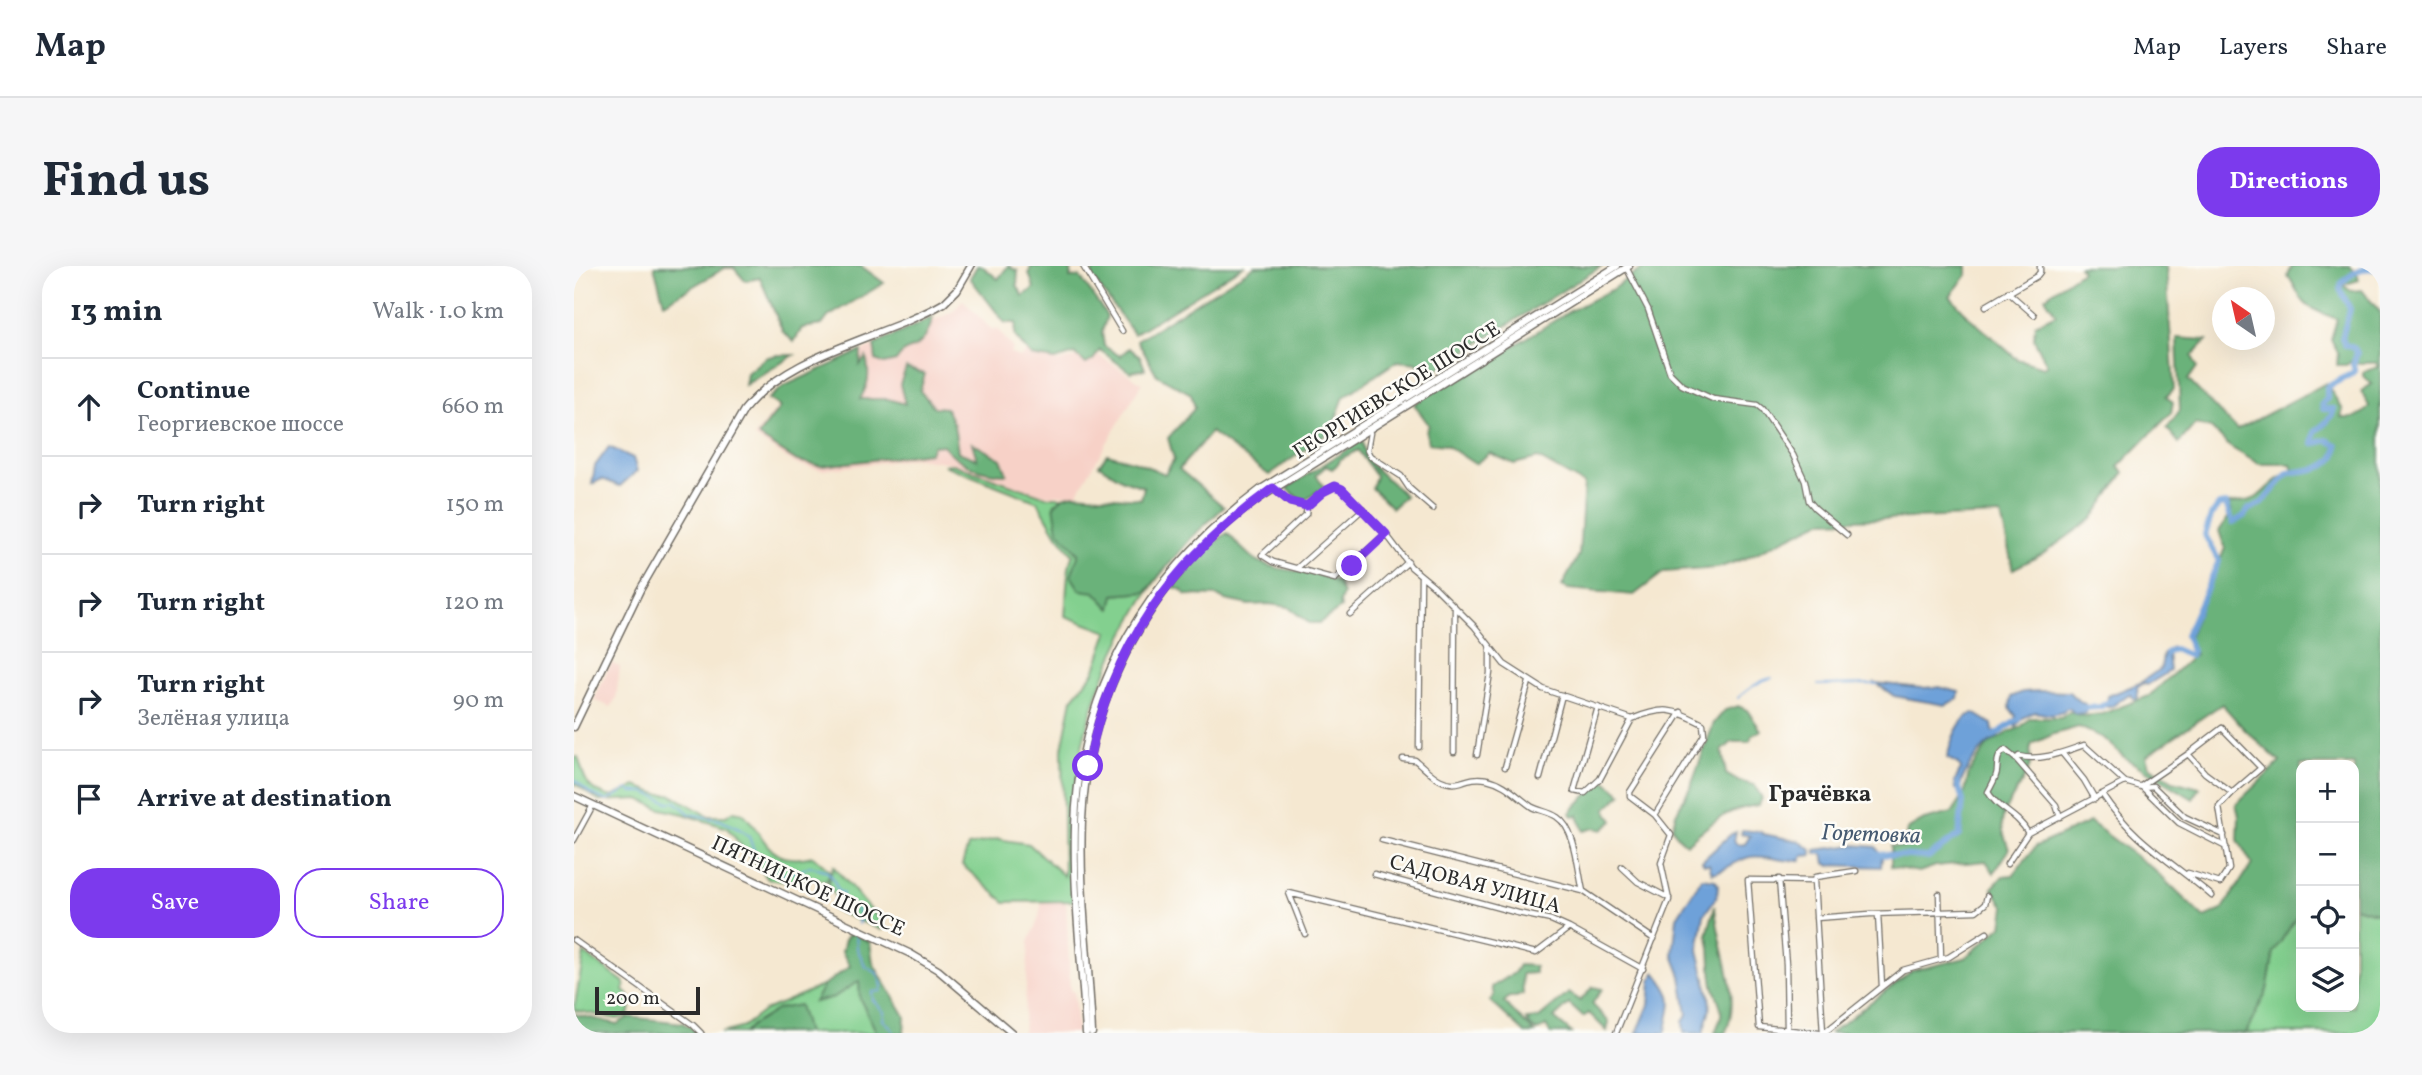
<!DOCTYPE html>
<meta charset="utf-8">
<style>
:root{--surface:#fff;--page:#f6f6f7;--text:#1f2937;--muted:#747a83;--line:#e0e1e3;--accent:#7c3aed}
body{margin:0;font-family:Vollkorn,serif;background:var(--page);color:var(--text)}
.controls{position:absolute;right:21px;bottom:21px;display:grid;overflow:hidden;border-radius:14px;box-shadow:0 7px 28px #0002}
.controls button{width:63px;height:63px;display:grid;place-items:center;padding:0;border:0;border-bottom:2px solid var(--line);background:var(--surface);color:var(--text);font:35px sans-serif}
.compass{position:absolute;left:1638px;top:21px;width:63px;height:63px;border-radius:50%;background:var(--surface);box-shadow:0 7px 28px #0002;rotate:326deg}
.scale{position:absolute;left:21px;bottom:18px;width:105px;box-sizing:border-box;padding-left:7px;border:4px solid #2b2b2b;border-top:0;font-size:19px;line-height:24px;white-space:nowrap;color:#2b2b2b;-webkit-text-stroke:5px #fdfcf7;paint-order:stroke}
.stop{position:absolute;width:21px;height:21px;margin:-16px;border:5px solid #7c3aed;border-radius:50%;background:#fff}
.stop.end{background:#7c3aed;border-color:#fff;box-shadow:0 2px 7px #0008}
.list{margin:0;padding:0;list-style:none}
h2{display:flex;justify-content:space-between;align-items:center;height:91px;margin:0;padding:0 28px;font-size:30px}
h2 small{font-size:23px;font-weight:400;color:var(--muted)}
.list li{display:grid;grid-template-columns:46px 1fr auto;gap:21px;align-items:center;box-sizing:border-box;height:98px;padding:0 28px;border-top:2px solid var(--line)}
.list b{display:block;font-size:26px;white-space:nowrap}
.list p{margin:0;font-size:23px;white-space:nowrap;color:var(--muted)}
.list em{font-size:23px;font-style:normal;color:var(--muted)}
.actions{display:flex;gap:14px;padding:21px 28px}
.actions a{flex:1;padding:16px 0;border:2px solid var(--accent);border-radius:28px;text-align:center;font-size:24px;color:var(--accent)}
.actions .main{background:var(--accent);color:#fff}
.icon{flex:none;width:38px;height:38px;fill:none;stroke:currentColor;stroke-width:2;stroke-linecap:round;stroke-linejoin:round}
.map{position:relative;flex:none;width:1806px;height:767px;overflow:hidden;border-radius:28px}
header{display:flex;align-items:center;gap:42px;box-sizing:border-box;height:98px;padding:0 35px;background:var(--surface);border-bottom:2px solid var(--line)}
header strong{font-size:33px}
nav{display:flex;gap:38px;margin-inline-start:auto;font-size:24px}
.intro{display:flex;align-items:center;justify-content:space-between;box-sizing:border-box;height:168px;padding:0 42px}
h1{margin:0;font-size:49px}
.button{padding:18px 32px;border-radius:28px;background:var(--accent);color:#fff;font-size:24px;font-weight:700}
main{display:flex;gap:42px;padding:0 42px}
aside{flex:1;background:var(--surface);border-radius:28px;box-shadow:0 7px 28px #0002}
.map>svg:first-child{display:block}
</style>
<header>
<strong>Map</strong>
<nav><a>Map</a><a>Layers</a><a>Share</a></nav>
</header>
<div class="intro"><h1>Find us</h1><a class="button">Directions</a></div>
<main>
<aside>
<h2>13 min<small>Walk · 1.0 km</small></h2>
<ul class="list">
<li><svg class="icon" aria-label="ahead" viewBox="0 0 24 24"><path d="M12 20V5M6 11l6-6 6 6"/></svg><div><b>Continue</b><p>Георгиевское шоссе</p></div><em>660 m</em></li>
<li><svg class="icon" aria-label="right" viewBox="0 0 24 24"><path d="M7 20v-9h11M14 6l5 5-5 5"/></svg><div><b>Turn right</b></div><em>150 m</em></li>
<li><svg class="icon" aria-label="right" viewBox="0 0 24 24"><path d="M7 20v-9h11M14 6l5 5-5 5"/></svg><div><b>Turn right</b></div><em>120 m</em></li>
<li><svg class="icon" aria-label="right" viewBox="0 0 24 24"><path d="M7 20v-9h11M14 6l5 5-5 5"/></svg><div><b>Turn right</b><p>Зелёная улица</p></div><em>90 m</em></li>
<li><svg class="icon" aria-label="arrive" viewBox="0 0 24 24"><path d="M6 21V4h12l-3 4 3 4H6"/></svg><div><b>Arrive at destination</b></div></li>
</ul>
<div class="actions"><a class="main">Save</a><a>Share</a></div>
</aside>
<div class="map">
<svg width="1806" height="767" viewBox="0 0 1806 767">
<rect width="100%" height="100%" fill="#fdfcf7"/>
<filter id="ink" filterUnits="userSpaceOnUse"><feTurbulence type="fractalNoise" baseFrequency=".0143" numOctaves="2"/><feDisplacementMap in="SourceGraphic" scale="14" xChannelSelector="R" yChannelSelector="G"/><feConvolveMatrix kernelMatrix="1 2 1 2 8 2 1 2 1" color-interpolation-filters="sRGB"/></filter>
<filter id="wash" filterUnits="userSpaceOnUse"><feTurbulence type="fractalNoise" baseFrequency=".00686" numOctaves="4" result="noise"/><feDisplacementMap in="SourceGraphic" scale="28" xChannelSelector="R" yChannelSelector="G"/><feGaussianBlur stdDeviation="1.57" result="paint"/><feColorMatrix in="noise" values="0 0 0 0 0 0 0 0 0 0 0 0 0 0 0 0 0 1.4 0 .05"/><feComposite in="paint" operator="in"/></filter>
<g filter="url(#wash)">
<rect width="100%" height="100%" fill="#f5e8d1"/>
<path fill="#f7d1c7" d="M389,34L415,61L419,64L423,62L439,83L436,87L446,92L453,85L464,91L484,96L521,87L568,117L504,226L500,228L476,229L458,226L378,197L343,192L248,204L222,198L180,171L204,141L192,133L210,119L379,46Z
M37,397L46,401L42,432L37,441L20,434Z
M492,634L496,724L500,726L503,767H449L455,676L464,654L468,636Z"/>
<path fill="#83d08f" stroke="#577e5d" stroke-width="2" d="M378,198L472,231H489L480,239L521,326L536,342L540,329L572,326L586,308C513,417 491,504 500,635L431,636L388,599L394,580L424,573L455,578L490,610L488,483L498,433L520,406L534,366L491,350C493,331 492,304 499,288L483,269L464,236L370,199Z
M0,491H4C12,516 11,523 38,531L62,520L84,528H96L135,550H152L160,545L169,547C194,574 195,601 239,590L256,605L253,615L229,611L213,616L194,613L153,562L110,548L87,543L65,533L26,535L0,517Z
M259,600L309,658L308,664L259,644L262,632L254,618Z
M1780,641L1806,648V767H1672L1693,724L1700,686L1727,644V741H1780Z
M10,687L51,717L50,725C60,731 57,740 54,749L43,753L0,744Z
M285,715L286,733L303,767H233L225,740L204,743L178,759L170,767H147L167,762L191,744L250,719L241,736L260,731Z"/>
<path fill="#6ab27a" stroke="#4a6e52" stroke-width="2" d="M80,0H287L310,17L254,51L248,59L228,62L220,76L209,66L186,12L171,15L160,2H151L90,37Z
M403,0H408L424,13L434,0L444,5L443,19L449,30L460,22L455,7L457,0H498L496,12L506,11L533,50L528,66L530,80L546,90L555,82L566,90L571,103L556,106L526,84L519,94L512,98L501,88L481,94L457,90L441,70L442,57H431L396,12Z
M519,0H669L560,68L518,11Z
M681,0H1028L852,110L843,97L823,95L770,131L757,165L695,209L637,166L605,203L650,241L617,272L572,326L540,329L537,343L521,326L506,324L497,310L505,287L484,265L480,239L489,231L500,228L567,233L570,221L549,214L525,199L533,188L562,196L591,208L600,193L594,172L621,142L617,128L583,109L563,74Z
M1072,0H1393V9L1376,30L1396,52L1443,93L1469,101L1473,99L1460,73L1461,58L1482,48L1471,31L1508,5L1505,0H1592L1600,123L1592,131L1599,136L1597,147L1544,201L1550,207L1518,253L1469,288L1439,303L1427,249L1248,255L1172,292L1144,302L1090,306L1060,329L994,323L988,320L1005,289L1010,218L964,192L940,198L916,187L901,198L872,179L854,177L852,166L855,159L840,138L865,122L906,101L994,46L1037,24Z
M1718,0H1776L1784,10L1785,14L1769,19L1777,25L1788,24L1806,46V648L1780,641V499H1727V644L1700,686L1693,724L1672,767H1256L1338,705L1391,692L1428,660L1431,641L1418,622L1429,610L1439,609L1462,580L1516,556L1578,602L1630,652L1648,644L1678,598L1664,574L1665,550L1662,538L1706,496L1670,463L1648,438L1572,490L1575,500L1599,515L1626,522L1619,533L1551,492L1529,472L1505,461L1480,468L1458,478C1454,486 1458,491 1456,498C1452,519 1429,536 1428,558C1428,566 1433,576 1435,584L1420,607L1412,595L1362,600L1345,606L1317,601V580L1330,581L1333,564L1350,554L1378,547L1391,526L1395,506L1414,479L1435,466L1446,462L1456,452H1487L1495,446L1509,450L1528,448L1575,430L1621,388L1614,372L1651,282L1645,265L1658,246L1655,238C1663,236 1676,236 1683,231C1696,221 1703,209 1720,207L1717,198H1685L1656,181L1637,162L1621,158L1605,177L1593,162L1606,144L1603,72L1633,74L1618,90L1623,101L1614,114L1663,164L1752,117L1769,144L1767,151C1777,155 1790,149 1795,140L1787,125L1798,118L1789,110V106L1804,101L1803,97C1795,96 1785,99 1778,95L1772,99H1763L1764,87L1757,73L1763,53C1752,49 1737,44 1730,36C1724,29 1720,18 1714,10Z
M359,51C357,60 352,72 345,78C334,87 332,80 322,95L310,98L302,94L300,79Z
M287,85L286,99L292,91C296,109 295,118 286,133H314L331,138L326,118L332,102L351,108L346,125L360,141L372,142L380,159L384,186L403,193L398,177L427,193L433,208C409,208 384,198 369,179L359,180L355,187L248,200L223,195L184,170L206,141L194,133L210,120Z
M202,89H220L171,119L173,107L191,92Z
M788,174C791,203 813,209 831,230L818,242L798,222L802,210L784,184L766,193L765,197L758,203L752,200L742,209L750,221L732,234L723,231L713,222Z
M653,267C663,276 670,287 682,294C708,308 738,303 764,316L769,328L766,336L767,342L745,357H735L714,341L695,338L675,339L651,334L643,330L612,329L608,324L599,321L637,279Z
M1164,440L1173,444L1187,464L1178,470L1176,476H1158L1148,485L1152,508L1164,515L1180,519L1188,532L1185,539C1149,544 1139,556 1112,578L1104,571L1098,561L1102,548L1117,519L1140,457L1151,444Z
M1030,514L1048,528L1032,543L1039,555L1028,564L1020,562L1009,565L1004,549L998,550L996,547C1005,534 1018,526 1030,514Z
M1141,640C1143,680 1170,731 1151,767H1141C1143,760 1148,753 1147,746C1147,736 1141,728 1139,719C1135,703 1139,683 1133,669Z
M277,666L296,676L299,697L331,750L330,767H303L286,733L285,715L260,731L240,736L250,719L276,700L268,686L271,673Z
M945,699L961,700V707L948,708L949,728L942,731H935L930,736L961,767H951L916,735L920,729L918,721L940,707Z
M1019,721L1028,723L1018,738L1035,756L1033,765L1015,747L1009,751L995,738L980,752L998,767H976L972,760L963,765L957,761L952,753L965,752L995,727L1006,735Z
M225,739L233,767H170L178,759L204,743Z
M0,748L43,758L55,751L109,757L125,767H0Z"/>
<path fill="#6ea1d9" stroke="#4c6682" stroke-width="2" d="M35,181L59,192L63,205L46,220L28,213L18,218L21,200Z
M1597,382V386L1594,387L1596,405L1573,419L1570,417L1563,422L1564,432L1561,433L1555,428L1537,441H1533L1534,430L1566,417L1587,402L1589,389Z
M1302,417L1347,422L1364,421L1385,426L1384,433L1371,439L1320,430Z
M1464,425L1495,426L1501,432L1511,438V447L1501,448L1495,442L1491,443L1490,446L1477,449L1460,446L1449,452L1442,461L1440,455L1442,450L1436,443L1437,431L1449,426Z
M1400,447L1418,458L1419,466L1424,471C1405,483 1392,500 1385,523H1382L1381,515L1387,503L1384,498L1373,492C1377,476 1383,453 1400,447Z
M1168,564L1187,566L1189,568L1225,575L1238,584V589L1229,590L1227,594C1212,598 1193,588 1176,591C1162,594 1152,605 1138,607L1135,598H1130L1128,595L1157,568L1162,566L1160,574L1163,579L1171,578L1176,570L1167,568Z
M1280,579L1302,581L1308,592L1307,601L1255,599L1251,597L1249,588H1242V584Z
M1128,612L1141,614L1144,619L1143,630L1130,649L1124,684L1135,729L1136,742L1129,767H1110L1109,756L1113,748L1107,710L1099,689L1103,651Z
M1081,706C1102,732 1098,733 1092,764L1091,767H1063L1075,739L1077,715Z"/>
<g fill="none" stroke-linecap="round" stroke-linejoin="round">
<path stroke="#6ea1d9" stroke-width="2" d="M1244,419L1304,418
M1164,432C1173,424 1185,414 1198,412
M0,513L16,527L33,535L54,523L58,526H71L94,536H102L116,548L146,554L167,564L175,571L181,587L208,608L212,609L219,605L223,607L235,600C254,604 258,606 264,625L269,627L267,637L281,641L286,650L284,658
M282,666L283,682L291,700L303,707L308,719L307,725L298,726L299,734L310,746L309,754L317,761L320,767"/>
<path stroke="#6ea1d9" stroke-width="6" d="M1593,387L1600,383L1616,390L1618,385L1612,369L1645,295L1631,269L1637,250L1645,239L1652,238L1659,257L1670,250L1675,243L1688,237L1714,207C1732,204 1764,205 1763,179L1753,174L1739,178L1741,165C1749,160 1757,154 1760,143H1749L1748,138L1753,133V121L1777,108L1781,104L1779,99L1783,87L1780,82L1771,79L1768,72L1776,43L1766,23L1768,16C1777,9 1787,0 1800,3L1803,0
M1506,442L1526,441L1541,432
M1417,472L1445,453
M1299,588L1354,591L1385,569L1389,536L1384,517"/>
</g>
</g>
<g filter="url(#ink)">
<g fill="none" stroke-linecap="round" stroke-linejoin="round">
<defs>
<path id="minor" d="M509,0L548,65
M1052,1L1074,43L1096,107L1108,119L1139,133L1183,139L1188,143L1219,189L1231,215L1235,235L1241,242L1273,269
M1434,26L1460,49
M1412,40L1463,10L1466,6V0
M794,163L796,167L793,184L796,190L827,210L835,222L859,243
M699,222L716,236L733,240L749,226L761,220L768,223L812,268L837,301L860,320L901,361L930,398L969,423L1058,453C1090,440 1098,442 1129,458L1130,469L1081,549
M733,240L732,248L688,289L699,296L761,313L812,268
M723,302L789,243
M776,348L834,296
M1024,441L1000,525L1011,527L1026,513L1058,453
M845,481L847,310
M880,486L881,341
M1488,487L1510,514L1521,533
M903,489L916,407V383
M829,493L841,494C854,504 867,522 887,516C896,513 902,511 913,513C932,517 942,530 958,541C966,545 976,546 983,551C1002,563 1004,605 1009,625L1080,673
M1442,493L1431,484C1422,492 1424,494 1423,504C1423,511 1417,520 1414,526C1424,544 1443,547 1454,567
M931,501L955,416
M966,512L988,429
M1567,520L1614,488L1631,507L1658,527L1687,502L1648,462L1614,488
M1569,521L1579,520L1611,551L1650,569
M1528,528C1559,575 1597,595 1638,630
M1486,551L1482,539L1442,493L1445,490C1465,496 1490,486 1510,479L1551,516L1568,521L1605,557L1652,581
M0,574L19,539
M808,574L1009,625
M1433,598L1454,567L1551,516
M1048,601L1064,616L1095,632
M1614,607L1646,617L1655,603L1645,541L1658,527
M800,608L944,647L977,654L995,662
M1205,613L1212,698L1213,764
M1240,615L1249,767
M1365,628L1367,693
M1304,648L1308,720
M1242,652L1296,648L1402,645L1411,638L1413,630
M731,668L715,627L962,687L995,662L1069,703
M0,674L119,759L127,767
M1042,767L1095,634L1087,597L1097,569L1081,549L1056,530V526L1107,446
M1245,767L1185,761L1174,614L1240,615L1241,611L1282,605
M1250,767L1329,704L1375,691L1413,667"/>
<path id="major" d="M0,461L66,324L170,144C216,86 308,73 370,37L383,24L397,0
M0,530L337,688L364,704L438,767
M512,767C508,698 499,629 501,560C505,418 576,306 687,223L1043,0
M518,767C515,696 505,624 508,554C514,425 580,308 684,233L1055,0"/>
</defs>
<use href="#minor" stroke="#726d65" stroke-width="7"/>
<use href="#major" stroke="#726d65" stroke-width="9"/>
<use href="#minor" stroke="#fff" stroke-width="4.5"/>
<use href="#major" stroke="#fff" stroke-width="6"/>
</g>
</g>
<g fill="none" stroke-linecap="round" stroke-linejoin="round" filter="url(#ink)">
<path stroke="#7c3aed" stroke-width="9" d="M514,500C537,379 600,293 699,222L716,236L733,240L749,226L761,220L768,223L812,268L778,300"/>
</g>
<g text-anchor="middle" dominant-baseline="central" stroke-width="5" stroke-linejoin="round" paint-order="stroke">
<g font-size="21" fill="#2b2b2b" stroke="#fdfcf7">
<text transform="translate(823 125) rotate(-32)">ГЕОРГИЕВСКОЕ ШОССЕ</text>
<text transform="translate(901 619) rotate(15)">САДОВАЯ УЛИЦА</text>
<text transform="translate(234 621) rotate(25)">ПЯТНИЦКОЕ ШОССЕ</text>
</g>
<g font-size="23" font-weight="bold" fill="#2b2b2b" stroke="#fdfcf7">
<text x="1246" y="529">Грачёвка</text>
</g>
<g font-size="23" font-style="italic" fill="#465a71" stroke="#fdfcf7">
<text transform="translate(1297 569) rotate(2)">Горетовка</text>
</g>
</g>
</svg>
<div class="controls">
<button>+</button>
<button>−</button>
<button><svg class="icon" aria-label="locate" viewBox="0 0 24 24"><circle cx="12" cy="12" r="6"/><path d="M12 2v4M12 18v4M2 12h4M18 12h4"/></svg></button>
<button><svg class="icon" aria-label="layers" viewBox="0 0 24 24"><path d="M12 4l9 5-9 5-9-5zM3 14l9 5 9-5"/></svg></button>
</div>
<svg class="compass" viewBox="-18 -18 36 36"><path d="M0-13l5 13h-10z" fill="#e53935"/><path d="M0 13l5-13h-10z" fill="#747a83"/></svg>
<div class="scale">200 m</div>
<div class="stop" style="left:514px;top:500px"></div>
<div class="stop end" style="left:778px;top:300px"></div>
</div>
</main>
